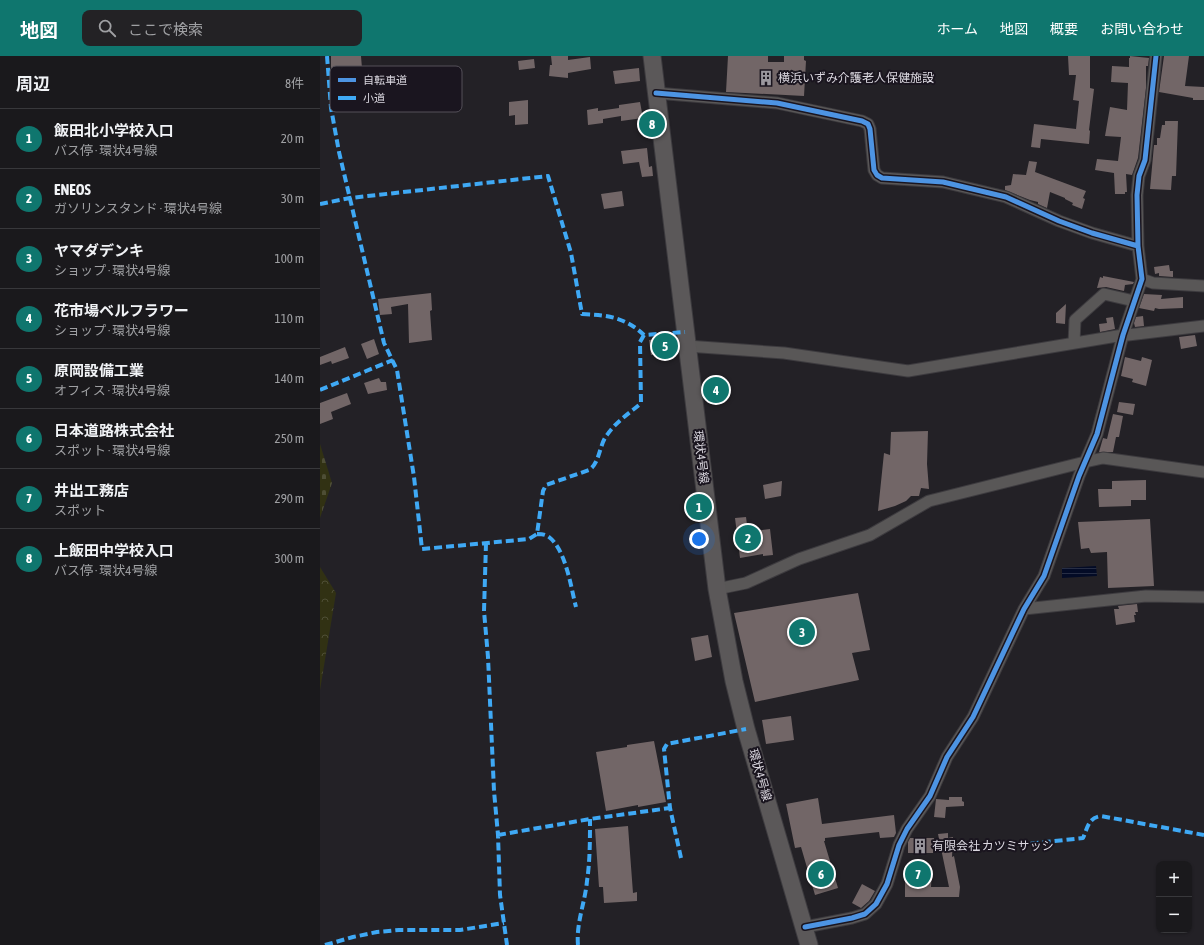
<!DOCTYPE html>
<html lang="ja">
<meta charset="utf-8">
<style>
:root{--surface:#1a191c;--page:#232225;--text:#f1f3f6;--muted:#9fa0a3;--line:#38383b;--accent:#0f766e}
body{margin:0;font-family:"Asap Condensed","Noto Sans JP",sans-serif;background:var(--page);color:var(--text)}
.controls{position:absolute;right:12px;bottom:12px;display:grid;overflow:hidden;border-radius:8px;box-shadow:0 1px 3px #0004}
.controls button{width:36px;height:36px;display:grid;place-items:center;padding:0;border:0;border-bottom:1px solid var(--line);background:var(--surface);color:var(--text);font:20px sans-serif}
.you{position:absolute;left:379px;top:483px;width:14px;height:14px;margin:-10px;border:3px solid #fff;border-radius:50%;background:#1a73e8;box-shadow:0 0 0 6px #1a73e833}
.badge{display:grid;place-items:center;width:26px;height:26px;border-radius:50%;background:var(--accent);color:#fff;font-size:13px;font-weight:700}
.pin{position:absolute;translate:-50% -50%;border:2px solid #fff;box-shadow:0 1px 4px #0006}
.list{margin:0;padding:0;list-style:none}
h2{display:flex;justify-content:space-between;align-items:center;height:52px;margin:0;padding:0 16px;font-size:17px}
h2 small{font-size:13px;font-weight:400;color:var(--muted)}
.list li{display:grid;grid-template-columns:26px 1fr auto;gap:12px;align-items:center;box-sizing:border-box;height:60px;padding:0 16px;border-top:1px solid var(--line)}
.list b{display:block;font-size:15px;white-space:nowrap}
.list p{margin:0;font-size:13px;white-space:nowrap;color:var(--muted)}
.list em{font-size:13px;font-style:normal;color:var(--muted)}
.icon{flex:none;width:22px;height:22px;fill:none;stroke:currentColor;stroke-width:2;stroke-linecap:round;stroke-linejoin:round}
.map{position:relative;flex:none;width:884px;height:889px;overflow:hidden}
header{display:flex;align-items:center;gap:24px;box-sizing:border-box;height:56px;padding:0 20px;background:var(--accent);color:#fff}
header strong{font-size:19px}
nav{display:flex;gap:22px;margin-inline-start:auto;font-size:14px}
.search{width:280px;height:36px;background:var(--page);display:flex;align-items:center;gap:10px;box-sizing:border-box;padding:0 14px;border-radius:8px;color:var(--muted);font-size:15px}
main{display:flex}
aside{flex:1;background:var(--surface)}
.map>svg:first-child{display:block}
</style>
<header>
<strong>地図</strong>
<div class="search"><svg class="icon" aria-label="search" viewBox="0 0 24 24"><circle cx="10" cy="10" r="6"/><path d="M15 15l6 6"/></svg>ここで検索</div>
<nav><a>ホーム</a><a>地図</a><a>概要</a><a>お問い合わせ</a></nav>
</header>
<main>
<aside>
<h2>周辺<small>8件</small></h2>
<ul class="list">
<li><span class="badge">1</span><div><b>飯田北小学校入口</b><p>バス停 · 環状4号線</p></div><em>20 m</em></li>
<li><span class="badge">2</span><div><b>ENEOS</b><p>ガソリンスタンド · 環状4号線</p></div><em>30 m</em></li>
<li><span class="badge">3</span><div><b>ヤマダデンキ</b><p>ショップ · 環状4号線</p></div><em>100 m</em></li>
<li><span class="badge">4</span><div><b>花市場ベルフラワー</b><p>ショップ · 環状4号線</p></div><em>110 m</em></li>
<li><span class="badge">5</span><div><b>原岡設備工業</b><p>オフィス · 環状4号線</p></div><em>140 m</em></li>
<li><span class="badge">6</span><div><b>日本道路株式会社</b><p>スポット · 環状4号線</p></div><em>250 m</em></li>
<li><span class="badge">7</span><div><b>井出工務店</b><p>スポット</p></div><em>290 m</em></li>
<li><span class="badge">8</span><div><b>上飯田中学校入口</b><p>バス停 · 環状4号線</p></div><em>300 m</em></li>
</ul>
</aside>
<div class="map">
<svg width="884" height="889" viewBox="0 0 884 889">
<defs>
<pattern id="forest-crowns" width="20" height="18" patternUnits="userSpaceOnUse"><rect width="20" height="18" fill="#313113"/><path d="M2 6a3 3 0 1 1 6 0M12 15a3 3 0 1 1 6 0" fill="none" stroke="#4e4e35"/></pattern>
<pattern id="cemetery-stones" width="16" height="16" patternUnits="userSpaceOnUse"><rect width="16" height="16" fill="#313113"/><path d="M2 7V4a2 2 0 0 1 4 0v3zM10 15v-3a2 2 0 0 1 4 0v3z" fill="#4e4e35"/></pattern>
<pattern id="water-rules" width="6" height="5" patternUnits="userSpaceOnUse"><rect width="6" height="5" fill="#030b26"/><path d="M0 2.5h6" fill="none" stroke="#272e45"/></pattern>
</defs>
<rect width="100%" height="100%" fill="#232126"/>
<path fill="url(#forest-crowns)" d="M0,511L16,537L0,634Z"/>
<path fill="url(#cemetery-stones)" d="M0,388L12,427L0,462Z"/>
<path fill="url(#water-rules)" d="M776,510L777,520L742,522V512Z"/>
<path fill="#726667" d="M11,0H41L44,37L14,38L13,27L27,26L26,12H11Z
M231,0H248V4L270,1L271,13L248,17V22L229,20L230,9H232Z
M408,0H448V6H464V0H484V4L486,5L484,40L406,36Z
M748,0H770V32L774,33L769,74L770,75L769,88L721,83L720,92L711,91L714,68L756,73L759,45L753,44L756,19H749Z
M810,0L829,2L828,10H826V32L818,102L812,119L806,118L807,136H805V138H795L794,117L775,114L777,103L798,105L801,81L785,80L790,51L807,54L808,27L791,26L792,10L809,11V2H810Z
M844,0H869L865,30L884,31V44H873V42L839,36Z
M214,3L215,12L199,14L198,5Z
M319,12L320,25L295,28L293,15Z
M208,44V68L195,69V59L189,60V46Z
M320,46L323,62L301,65V60L283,63V67L268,69L267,54L278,52V55L299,52V49Z
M845,65H858L856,120H852L851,134L830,133L834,89H837V82H840L842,69H845Z
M327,92L329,111L332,110L333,120L322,121L319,106L303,108L301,95Z
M709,105L717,106L715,116L766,135L763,142L765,143L762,153L752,149L753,147L745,143V142L730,136L727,152L718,148V146L710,144L685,134V130L691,129L693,118L706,119Z
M302,135L304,150L284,153L281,138Z
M849,209L850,215H853V221L839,220V217L835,218L834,211Z
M783,220L814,226L813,228L805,229L804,235L786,231L777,232L780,221L783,222Z
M111,237L112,254L110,255L112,284L89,287L88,248L71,251L72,258L60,259L58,243Z
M824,238L842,239L841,243L863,241V252L839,253L835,252L834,255L819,252Z
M746,248L745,268L736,267V257Z
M823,260L824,270L815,271L814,267L816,261Z
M793,261L795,273L780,276L779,268L787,267L786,262Z
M875,279L877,290L861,293L859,281Z
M356,281L358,296L331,299L329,284Z
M54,283L59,298L47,303L41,288Z
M25,291L29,302L12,308L11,305L0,309V301Z
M805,301L821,305L822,301L832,304L826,330L812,326L813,323L801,320Z
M59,322L61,326H66L67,334L48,338L44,327Z
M389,322H400L403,345L391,346Z
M27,337L31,348L11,356L13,363L0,368V347Z
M799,346L815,348L813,359L797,356Z
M793,358L803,360L799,381H796L793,396H779L783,382L787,383Z
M608,375L607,408L609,433L601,432L599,440H591L586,445L575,450L558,455L564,397L570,399L571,376Z
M826,424V444H811V450L779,451L778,433H792V425Z
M462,425L461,440L445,443L443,429Z
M426,461L428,476L450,473L453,499L443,500V498L420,502L415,462Z
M830,463L834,530L788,532L787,496L771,497L769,492L761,493L758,466Z
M538,537L550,594L532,597L539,624L435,646L414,557Z
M817,548L818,556H815L816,559H814L815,566L796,569L794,553H799L798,550Z
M388,579L392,601L375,605L371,582Z
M471,660L474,684L446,688L442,664Z
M334,685L346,746L318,751V749L286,755L276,696L307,691V689Z
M629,741H642V745L644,746V750L626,751L625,762L614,761L616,743L629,744Z
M498,742L502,768L574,759L576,777L574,781L560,782L559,776L505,782V785H504L518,832L495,839L481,791L475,792L466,748Z
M308,770L313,837L317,836V845L284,847L283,831H279L275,773Z
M628,777V782L633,781L632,801L634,800L640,831L639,841H585V812L612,814L611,831H629L618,778Z
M590,782H614L613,797H588V786Z
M542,828L555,835L549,845L541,852L532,847Z"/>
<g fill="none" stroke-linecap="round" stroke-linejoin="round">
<defs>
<path id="minor" d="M336,37L457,47L542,65L548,68L550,73L554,114L557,119L562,122L623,126L686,141L739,165L772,177L818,190
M822,223L833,227L884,230
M754,287L755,264L784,238L814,245
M367,290L464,297L588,315L803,279H808L884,270
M397,533L426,527L479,503L550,479L609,445L765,406L783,402L884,416
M704,553L826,540L884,541
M485,871L532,862L545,858L556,848L567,828L579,789L587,773L610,740L627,701L653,661L704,553L724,520L759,420L777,378L803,279L822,223L818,190L817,139L819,120L825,104L836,0"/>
<path id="primary" d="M332,0L397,533L414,625L426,673L489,889"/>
</defs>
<use href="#minor" stroke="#3d3b3f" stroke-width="13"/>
<use href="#primary" stroke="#3d3b3f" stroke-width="19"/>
<use href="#minor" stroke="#595757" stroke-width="11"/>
<use href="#primary" stroke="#5b5859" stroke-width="17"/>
<path stroke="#3fa9f5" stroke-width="4" stroke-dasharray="8 4" stroke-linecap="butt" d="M7,0L11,52L19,96L64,287L77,314L94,421L102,493L209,483L217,478L223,435L226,429L269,414C280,407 279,389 287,379C295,367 308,358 319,349L321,346L320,286L324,279
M0,148L30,142L228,120L251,197L262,258C287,259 305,261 324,279L365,276
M0,334L73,304
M217,478C221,478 225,478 229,481C246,494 251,532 256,551
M166,487L164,555L168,601L174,735L178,779L180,839L187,889
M178,779L270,763L350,752
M675,788L689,790L763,782C768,771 768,762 781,760L884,779
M361,802L350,752L344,693L347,688L426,673
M5,889L33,881L57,876L79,874H140L184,867
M258,889C256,867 265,847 267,825C270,805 270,784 270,763"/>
<defs>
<path id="cycleway" d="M336,37L457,47L542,65L548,68L550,73L554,114L557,119L562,122L623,126L686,141L739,165L772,177L818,190
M485,871L532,862L545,858L556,848L567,828L579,789L587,773L610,740L627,701L653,661L704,553L724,520L759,420L777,378L803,279L822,223L818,190L817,139L819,120L825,104L836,0"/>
</defs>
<use href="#cycleway" stroke="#1a151f" stroke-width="8"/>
<use href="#cycleway" stroke="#4d94e3" stroke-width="5"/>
</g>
<defs>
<symbol id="building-bare" viewBox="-9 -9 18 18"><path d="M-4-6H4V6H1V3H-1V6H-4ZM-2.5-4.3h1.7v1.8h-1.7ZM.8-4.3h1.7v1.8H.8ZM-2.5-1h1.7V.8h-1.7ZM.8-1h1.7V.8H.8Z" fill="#9b989f" stroke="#1a151f" stroke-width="2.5" paint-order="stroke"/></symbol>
</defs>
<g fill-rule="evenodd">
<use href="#building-bare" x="435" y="11" width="22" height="22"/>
<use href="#building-bare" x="589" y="779" width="22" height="22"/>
</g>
<g text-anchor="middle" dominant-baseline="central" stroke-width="4" stroke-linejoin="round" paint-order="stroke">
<g font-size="12" fill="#dbd8e0" stroke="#1a151f" text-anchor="start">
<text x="458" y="22">横浜いずみ介護老人保健施設</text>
<text x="612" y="790">有限会社 カツミサッシ</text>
</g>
<g font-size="12" fill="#dbd8e0" stroke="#1a151f">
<text transform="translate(381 401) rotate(83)">環状4号線</text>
<text transform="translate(440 719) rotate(74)">環状4号線</text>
</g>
</g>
<rect x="10" y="10" width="132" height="46" rx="6" fill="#1a151f" stroke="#545059" stroke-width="1"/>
<rect x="18" y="22" width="18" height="4" fill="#4d94e3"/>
<rect x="18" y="40" width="18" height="4" fill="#3fa9f5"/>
<g font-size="11" fill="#dbd8e0">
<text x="43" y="28">自転車道</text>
<text x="43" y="46">小道</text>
</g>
</svg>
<div class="controls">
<button>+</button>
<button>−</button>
</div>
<div class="you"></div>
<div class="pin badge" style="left:379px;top:451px">1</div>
<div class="pin badge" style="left:428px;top:482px">2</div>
<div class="pin badge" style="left:482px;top:576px">3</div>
<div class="pin badge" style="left:396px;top:334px">4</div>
<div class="pin badge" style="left:345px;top:290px">5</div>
<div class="pin badge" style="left:501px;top:818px">6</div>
<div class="pin badge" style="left:598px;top:818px">7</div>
<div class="pin badge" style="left:332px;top:68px">8</div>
</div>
</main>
